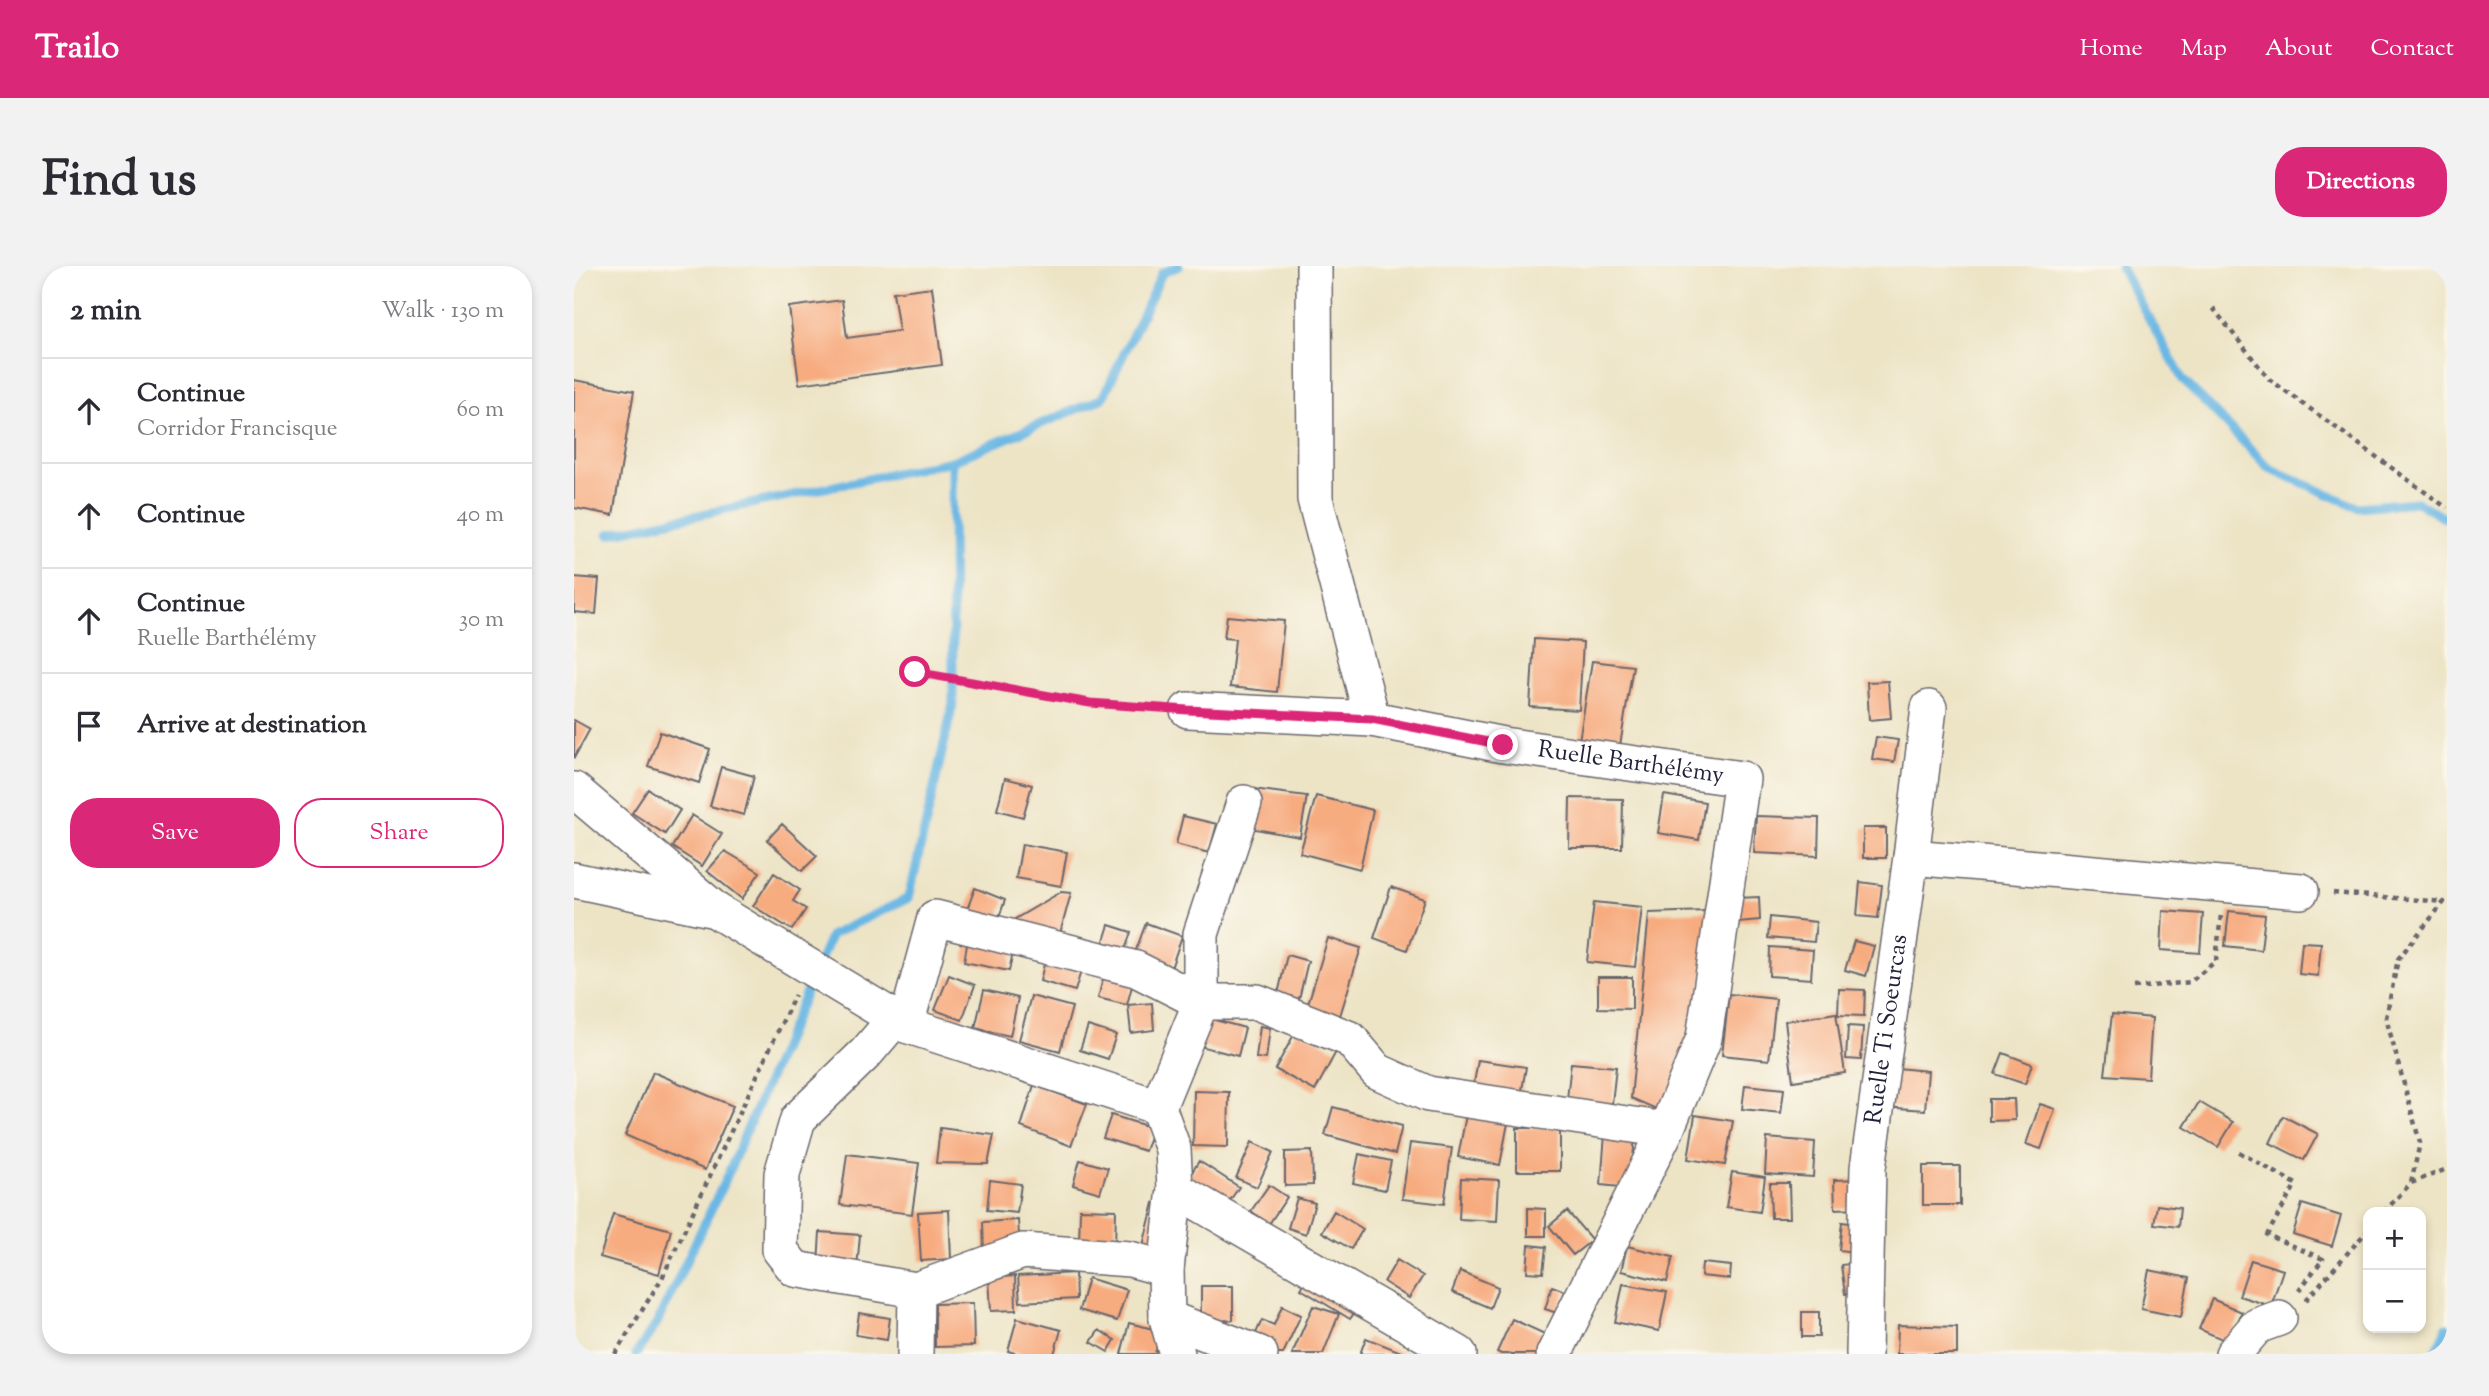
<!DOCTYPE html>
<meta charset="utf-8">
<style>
:root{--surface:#fff;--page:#f2f2f3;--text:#2b2b33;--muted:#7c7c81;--line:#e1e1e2;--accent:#db2777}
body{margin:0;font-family:"Sorts Mill Goudy",serif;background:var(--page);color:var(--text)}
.controls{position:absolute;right:21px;bottom:21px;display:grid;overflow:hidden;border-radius:14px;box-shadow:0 4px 10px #0003}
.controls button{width:63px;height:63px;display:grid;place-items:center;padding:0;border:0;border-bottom:2px solid var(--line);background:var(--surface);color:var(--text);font:35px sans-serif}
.stop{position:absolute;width:21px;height:21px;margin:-16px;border:5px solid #db2777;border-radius:50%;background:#fff}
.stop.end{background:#db2777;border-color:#fff;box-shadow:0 2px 7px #0008}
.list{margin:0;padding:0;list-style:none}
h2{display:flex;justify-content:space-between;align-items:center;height:91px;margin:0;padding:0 28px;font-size:30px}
h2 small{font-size:23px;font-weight:400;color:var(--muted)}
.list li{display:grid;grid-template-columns:46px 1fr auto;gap:21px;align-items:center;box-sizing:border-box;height:105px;padding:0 28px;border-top:2px solid var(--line)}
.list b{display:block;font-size:26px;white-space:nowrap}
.list p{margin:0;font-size:23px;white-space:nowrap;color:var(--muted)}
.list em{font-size:23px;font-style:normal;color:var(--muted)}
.actions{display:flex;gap:14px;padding:21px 28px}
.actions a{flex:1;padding:16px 0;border:2px solid var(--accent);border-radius:28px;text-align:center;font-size:24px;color:var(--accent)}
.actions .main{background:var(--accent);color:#fff}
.icon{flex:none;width:38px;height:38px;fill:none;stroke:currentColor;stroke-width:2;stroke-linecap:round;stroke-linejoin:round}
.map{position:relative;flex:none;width:1873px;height:1088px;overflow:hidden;border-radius:28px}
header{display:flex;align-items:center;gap:42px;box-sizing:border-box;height:98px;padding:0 35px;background:var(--accent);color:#fff}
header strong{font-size:33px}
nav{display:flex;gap:38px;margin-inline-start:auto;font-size:24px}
.intro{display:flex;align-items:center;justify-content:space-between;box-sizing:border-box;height:168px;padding:0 42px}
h1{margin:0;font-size:49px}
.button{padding:18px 32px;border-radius:28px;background:var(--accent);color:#fff;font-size:24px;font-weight:700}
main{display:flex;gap:42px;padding:0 42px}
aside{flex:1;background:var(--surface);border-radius:28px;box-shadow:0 4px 10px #0003}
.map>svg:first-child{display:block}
</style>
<header>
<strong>Trailo</strong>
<nav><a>Home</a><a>Map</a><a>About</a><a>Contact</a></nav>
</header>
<div class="intro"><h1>Find us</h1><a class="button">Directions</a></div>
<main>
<aside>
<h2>2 min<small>Walk · 130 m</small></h2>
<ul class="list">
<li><svg class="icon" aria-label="ahead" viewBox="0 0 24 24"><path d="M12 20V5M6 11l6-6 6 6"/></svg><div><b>Continue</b><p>Corridor Francisque</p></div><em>60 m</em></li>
<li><svg class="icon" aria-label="ahead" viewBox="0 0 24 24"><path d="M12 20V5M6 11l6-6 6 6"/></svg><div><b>Continue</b></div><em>40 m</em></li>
<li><svg class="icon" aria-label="ahead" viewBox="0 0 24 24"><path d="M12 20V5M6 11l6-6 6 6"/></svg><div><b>Continue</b><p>Ruelle Barthélémy</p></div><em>30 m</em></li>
<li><svg class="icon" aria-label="arrive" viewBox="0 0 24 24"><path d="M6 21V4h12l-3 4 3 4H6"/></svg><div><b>Arrive at destination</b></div></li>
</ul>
<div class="actions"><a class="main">Save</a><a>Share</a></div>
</aside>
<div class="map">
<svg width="1873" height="1088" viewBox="0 0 1873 1088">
<rect width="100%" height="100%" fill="#fbf7ec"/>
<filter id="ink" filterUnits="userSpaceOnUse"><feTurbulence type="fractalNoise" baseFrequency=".0143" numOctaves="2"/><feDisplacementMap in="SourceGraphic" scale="14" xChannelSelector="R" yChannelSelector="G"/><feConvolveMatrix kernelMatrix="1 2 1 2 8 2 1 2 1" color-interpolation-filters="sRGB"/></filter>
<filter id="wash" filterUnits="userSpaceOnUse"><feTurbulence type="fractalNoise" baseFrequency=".00686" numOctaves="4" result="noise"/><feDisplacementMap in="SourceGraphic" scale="28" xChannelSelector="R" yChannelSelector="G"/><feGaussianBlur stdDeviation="1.57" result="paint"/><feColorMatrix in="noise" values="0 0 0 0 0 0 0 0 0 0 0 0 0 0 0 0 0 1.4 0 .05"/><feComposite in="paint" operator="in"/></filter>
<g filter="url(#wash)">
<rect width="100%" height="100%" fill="#ede4c6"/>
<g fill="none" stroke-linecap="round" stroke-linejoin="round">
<path stroke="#6bb7e4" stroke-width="9" d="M1546,0L1609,114L1695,202L1783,241L1843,236L1873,253
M35,268L378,195L529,132L588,7L605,0
M245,697L257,669L335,632L379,438L378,195
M62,1088L83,1057L153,910L239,710
M1861,1088L1873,1061"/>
</g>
<g id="blocks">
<path fill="#f7ac80" d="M358,21L368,99L225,118L215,41L268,34L273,72L325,65L319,26Z
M0,114L60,125L39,249L0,242Z
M0,311L25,313L22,348L0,346Z
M653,350L710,355L703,426L656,421L661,373L650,372Z
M960,373L1009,376L1005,444L956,441Z
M1018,395L1059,400L1045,486L1004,481Z
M1314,415L1317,452L1295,454L1293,416Z
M0,454L16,463L0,492Z
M86,466L136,483L125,517L74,500Z
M1302,471L1324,474L1320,496L1298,493Z
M147,501L180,510L170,549L136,540Z
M431,512L458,519L449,551L423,544Z
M74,523L106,544L91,568L58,547Z
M679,523L733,530L726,571L676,562Z
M1090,529L1131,536L1125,574L1084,567Z
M742,530L799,544L786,603L726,587Z
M996,532L1049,533L1048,582H995Z
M118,549L148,568L128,600L98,581Z
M609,550L643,558L635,587L602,578Z
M1182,550L1245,552L1244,590L1180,587Z
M208,558L243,590L228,605L193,574Z
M1289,562H1312V592H1289Z
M448,578L493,586L487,620L442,612Z
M151,585L186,606L168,633L133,605Z
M200,607L226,624L219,635L232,643L218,664L179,640Z
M1286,616L1308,619L1304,652L1283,650Z
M817,621L851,633L833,684L800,672Z
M401,622L431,634L422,660L391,649Z
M487,626L497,627L484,675L437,662L441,653Z
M1185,631L1186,654L1164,656L1163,632Z
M1020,636L1068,641L1061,701L1013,696Z
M1133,645L1138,678L1096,849L1057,832L1075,647Z
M1589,645L1629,648L1626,687L1587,684Z
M1655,645L1691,649L1687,684L1651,680Z
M1196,651L1242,656L1240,676L1194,672Z
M572,657L608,670L595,708L558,695Z
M535,659L557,666L549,690L527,684Z
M754,672L787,682L765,753L733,741Z
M394,673L440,682L435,705L390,696Z
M1280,675L1300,680L1292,710L1271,704Z
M1728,676L1747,677L1744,710L1725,708Z
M1196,681L1239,684L1237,713L1195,710Z
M713,689L734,695L725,733L704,728Z
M471,694L507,705L501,725L466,715Z
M531,705L560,712L553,739L524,732Z
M375,709L401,719L388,754L361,744Z
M1024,711H1058V743L1024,742Z
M1265,723L1291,724L1290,750L1264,749Z
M410,724L444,732L436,770L401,762Z
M1155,728L1202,733L1195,794L1148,789Z
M457,730L498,741L486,785L445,774Z
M578,737L580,764L557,767L554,739Z
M1262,747L1271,807L1219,815L1211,755Z
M1538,748L1578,752L1574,812L1531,809Z
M633,752L671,762L664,790L626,780Z
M514,760L542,769L534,793L506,784Z
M686,760L696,762L692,793L682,792Z
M1274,760L1289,761L1287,794L1272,793Z
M723,763L763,784L741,825L701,803Z
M1429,787L1458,798L1451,818L1421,808Z
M904,794L952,801L947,830L899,823Z
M997,797L1042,801L1037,847L992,842Z
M1312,801L1354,805L1351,844L1309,841Z
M79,806L159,840L131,904L51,869Z
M460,819L513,838L497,880L447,861Z
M1171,819L1210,823L1207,847L1168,843Z
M620,825L655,826L654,881L619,880Z
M1415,833H1440L1441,854L1415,855Z
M1625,836L1659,856L1644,881L1610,861Z
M1466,838L1481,843L1467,883L1452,878Z
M759,841L828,860L821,888L751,869Z
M537,849L579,862L571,885L529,872Z
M892,849L934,857L926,899L884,891Z
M1121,849L1159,855L1151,899L1114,893Z
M1709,850L1744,868L1730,894L1696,877Z
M366,862L420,869L414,898L362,897Z
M943,862H986V905H943Z
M1031,868L1061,871L1056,922L1027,919Z
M1193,872L1241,876L1239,911L1191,908Z
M678,876L699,886L683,921L662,912Z
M836,877L878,882L870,938L828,933Z
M738,885L739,919L711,920V886Z
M273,888L345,897L338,948L266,939Z
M785,888L817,895L811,924L779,917Z
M506,894L534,902L526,927L499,919Z
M625,895L665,921L655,936L615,911Z
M1349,900H1386V939H1349Z
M1158,906L1191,911L1186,946L1152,941Z
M887,912L925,914L923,955L885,953Z
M1285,913L1286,942L1261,943L1260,914Z
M416,914L447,918L443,947L413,944Z
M1196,917H1215L1216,952H1197Z
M695,919L713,931L695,958L677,945Z
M723,932L741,937L732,968L714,962Z
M580,937L595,941L583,987L568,983Z
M1728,938L1767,950L1758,980L1719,968Z
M1583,939L1606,942L1604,961L1580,958Z
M954,942L972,943V970H954Z
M506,943L542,944L541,982L505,980Z
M375,944L377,993L347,995L344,946Z
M760,945L789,963L777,983L748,966Z
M993,945L1018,974L999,989L975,960Z
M39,948L97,964L85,1008L26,991Z
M444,954L446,984L410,986L409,956Z
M1268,956L1282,958L1280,986L1265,984Z
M246,966L286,969L283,1002L244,999Z
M955,979L972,981L969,1007L953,1006Z
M1053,980L1099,991L1093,1016L1047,1005Z
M823,994L849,1010L835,1032L810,1016Z
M1677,994L1709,1004L1697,1040L1665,1030Z
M1128,997L1157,1000L1156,1013L1127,1010Z
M1282,997L1286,1027L1271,1028L1267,999Z
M1575,1004L1615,1012L1607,1051L1567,1043Z
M886,1005L924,1021L916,1042L878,1026Z
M501,1007L502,1033L446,1036L444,1010Z
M441,1010L442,1044L417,1045L415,1012Z
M735,1010L785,1040L776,1053L727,1023Z
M514,1012L553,1024L543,1055L505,1044Z
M1049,1018L1093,1026L1085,1065L1041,1056Z
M627,1020H659V1054L627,1055Z
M978,1020L991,1025L983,1047L971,1043Z
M1638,1033L1668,1046L1655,1076L1625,1063Z
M399,1037L400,1080L361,1081V1038Z
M708,1040L727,1049L709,1088H700L677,1078L688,1054L700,1059Z
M739,1040L765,1048L749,1088H718Z
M1228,1046H1245V1071H1228Z
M285,1047L316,1052L313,1074L282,1069Z
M443,1052L487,1064L480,1088H444L434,1085Z
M938,1053L973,1069L965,1088H927L923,1086Z
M555,1057L587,1065L581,1088H547Z
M1324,1059L1383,1061V1088H1323Z
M525,1064L541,1074L534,1086L517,1076Z
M792,1072L832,1088H786Z"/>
</g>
</g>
<g filter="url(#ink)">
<use href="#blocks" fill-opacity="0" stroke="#69666c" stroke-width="2"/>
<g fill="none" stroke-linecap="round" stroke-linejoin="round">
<defs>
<g id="minor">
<path id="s1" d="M740,0L741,233L798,453L929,479L1168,513L1130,772L1092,864L980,1088"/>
<path d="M614,444L798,453"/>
<path d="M0,524L139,642"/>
<path d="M1337,591L1727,625"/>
<path d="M0,614L141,644L332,759L584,841L599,883L601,923L885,1088"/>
<path d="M321,753L292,787L224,853L208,908L206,984L221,1003L342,1024"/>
<path d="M332,759L361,652L562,703L627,736V668L670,537"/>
<path d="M584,841L627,736H683L776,773L803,805L854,828L1092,864"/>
<path d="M601,923L592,1003L593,1052L603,1088"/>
<path d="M593,1052L686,1088"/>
<path d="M341,1088L342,1024L449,985L556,993L592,1003"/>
<path id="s2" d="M1290,1088L1294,902L1337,591L1355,442"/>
<path d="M1659,1088L1683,1060L1705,1052"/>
</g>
</defs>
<use href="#minor" stroke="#69666c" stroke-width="38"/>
<path stroke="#69666c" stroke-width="4.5" stroke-dasharray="5 5" stroke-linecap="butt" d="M1639,42L1695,113L1873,242
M341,406L516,437L582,442
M1759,627L1870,636L1824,693L1812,752L1846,877L1837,917
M1560,722L1616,716L1642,695L1647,648
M1665,886L1722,918L1693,969L1749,993L1724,1026
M1810,946L1837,917L1873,903
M1732,1034L1794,964
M41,1088L88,1012L221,729"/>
<use href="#minor" stroke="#fff" stroke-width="35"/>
</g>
</g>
<g fill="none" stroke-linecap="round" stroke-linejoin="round" filter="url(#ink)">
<path stroke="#db2777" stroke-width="9" d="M341,406L516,437L614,444L798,453L929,479"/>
</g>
<g text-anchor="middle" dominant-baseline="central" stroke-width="5" stroke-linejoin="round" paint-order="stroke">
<g font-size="24" fill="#22223b" stroke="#fbf7ec">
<text stroke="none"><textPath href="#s1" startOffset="723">Ruelle Barthélémy</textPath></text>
<text stroke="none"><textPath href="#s2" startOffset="326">Ruelle Ti Soeurcas</textPath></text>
</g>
</g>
</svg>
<div class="controls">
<button>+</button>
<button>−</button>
</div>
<div class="stop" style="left:341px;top:406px"></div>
<div class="stop end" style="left:929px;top:479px"></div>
</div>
</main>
